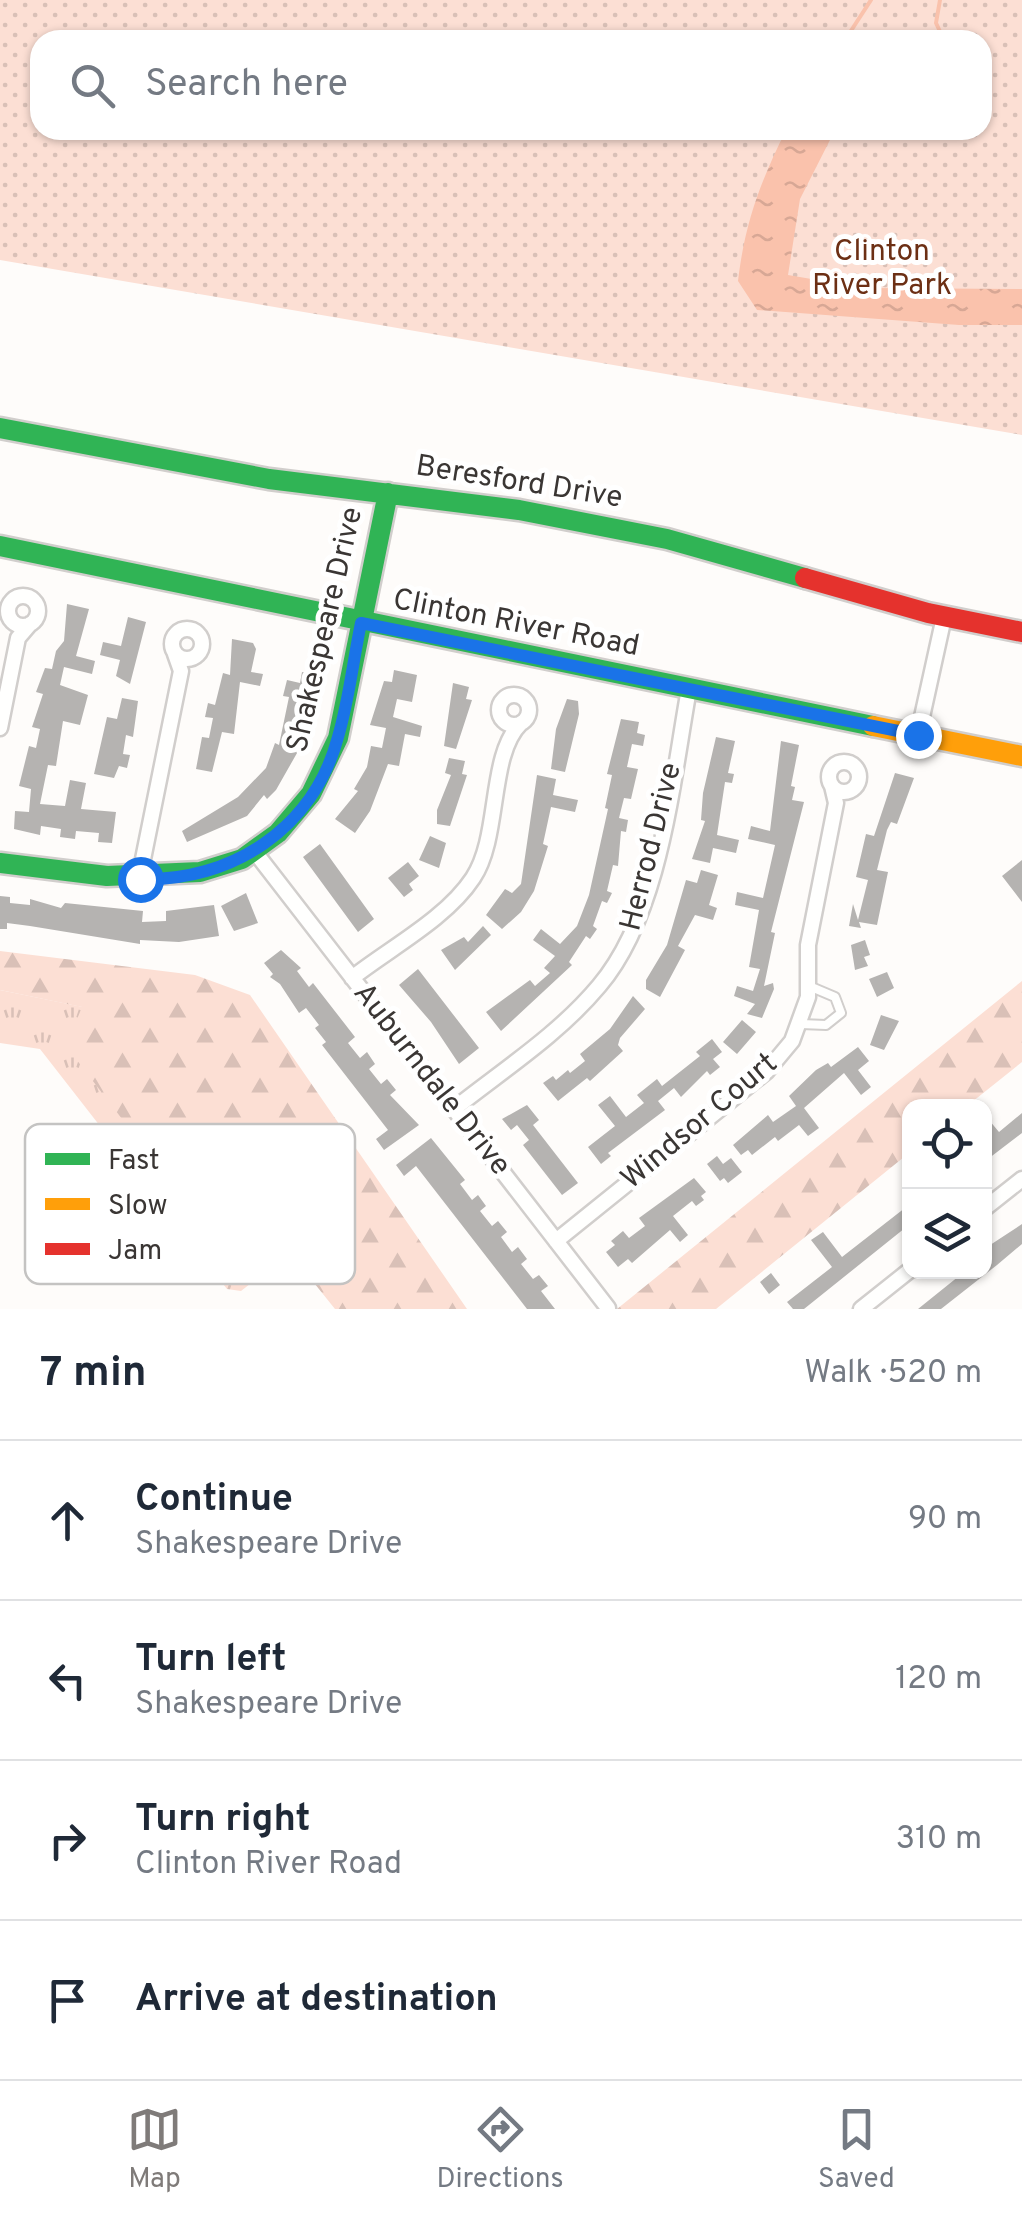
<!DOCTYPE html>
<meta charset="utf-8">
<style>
:root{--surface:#fff;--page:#f6f6f7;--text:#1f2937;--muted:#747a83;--line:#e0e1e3;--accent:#7f7b79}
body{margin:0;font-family:Overpass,sans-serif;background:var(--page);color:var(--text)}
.controls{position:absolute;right:30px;bottom:30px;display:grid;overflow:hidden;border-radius:20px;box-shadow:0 2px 8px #0004}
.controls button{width:90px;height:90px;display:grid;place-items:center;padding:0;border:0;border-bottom:2px solid var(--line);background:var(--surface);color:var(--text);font:50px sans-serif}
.stop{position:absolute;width:30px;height:30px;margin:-22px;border:8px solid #1a73e8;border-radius:50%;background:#fff}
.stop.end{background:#1a73e8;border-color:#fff;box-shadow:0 2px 10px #0008}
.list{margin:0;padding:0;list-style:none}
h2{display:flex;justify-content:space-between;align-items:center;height:130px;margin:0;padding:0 40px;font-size:42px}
h2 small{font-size:32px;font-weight:400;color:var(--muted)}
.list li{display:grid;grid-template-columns:65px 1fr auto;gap:30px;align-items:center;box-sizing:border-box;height:160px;padding:0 40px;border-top:2px solid var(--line)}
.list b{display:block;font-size:38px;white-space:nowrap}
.list p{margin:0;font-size:32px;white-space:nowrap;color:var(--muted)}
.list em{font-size:32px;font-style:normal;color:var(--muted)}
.icon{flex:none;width:55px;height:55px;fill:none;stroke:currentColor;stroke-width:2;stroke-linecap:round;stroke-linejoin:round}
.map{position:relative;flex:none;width:1022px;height:1309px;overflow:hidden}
.search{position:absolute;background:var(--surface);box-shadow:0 2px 8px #0004;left:30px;right:30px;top:30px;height:110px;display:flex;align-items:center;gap:25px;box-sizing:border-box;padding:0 35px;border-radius:30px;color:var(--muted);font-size:38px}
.sheet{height:770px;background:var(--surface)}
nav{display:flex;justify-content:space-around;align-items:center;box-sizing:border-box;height:140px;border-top:2px solid var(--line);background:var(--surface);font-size:28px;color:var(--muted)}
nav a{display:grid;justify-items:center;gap:5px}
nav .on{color:var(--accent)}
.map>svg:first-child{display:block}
</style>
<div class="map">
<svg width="1022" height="1309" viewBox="0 0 1022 1309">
<defs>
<pattern id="grass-tufts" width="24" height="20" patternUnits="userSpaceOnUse" patternTransform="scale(2.5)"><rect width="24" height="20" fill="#fcdfd4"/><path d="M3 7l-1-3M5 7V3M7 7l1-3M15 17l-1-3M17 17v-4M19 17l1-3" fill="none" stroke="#d9c0b7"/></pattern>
<pattern id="forest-firs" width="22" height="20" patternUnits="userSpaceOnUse" patternTransform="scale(2.5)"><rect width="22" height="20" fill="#fcdfd4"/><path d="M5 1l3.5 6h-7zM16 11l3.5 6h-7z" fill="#d9c0b7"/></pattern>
<pattern id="park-dots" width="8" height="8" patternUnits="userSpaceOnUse" patternTransform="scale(2.5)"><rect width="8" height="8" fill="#fcdfd4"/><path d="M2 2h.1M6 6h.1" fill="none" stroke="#d9c0b7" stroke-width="1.8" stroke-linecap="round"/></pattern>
<pattern id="water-ripples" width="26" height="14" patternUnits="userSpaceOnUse" patternTransform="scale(2.5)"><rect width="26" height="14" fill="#fac2ac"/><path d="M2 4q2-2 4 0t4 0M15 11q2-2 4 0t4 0" fill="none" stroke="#d7a795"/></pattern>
</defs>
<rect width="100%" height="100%" fill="#fefcfa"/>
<path fill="url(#grass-tufts)" d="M0,990L83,1007L291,1252L241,1291L227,1289L40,1049L0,1043Z"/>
<path fill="url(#forest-firs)" d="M0,951L195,975L250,995L467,1309H335L290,1253L238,1270L66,1046L82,1007L0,990Z
M1022,981V1062L967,1106H910L909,1153L716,1309H617Z"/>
<path fill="url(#park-dots)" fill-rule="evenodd" d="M0,0H1022V435L0,260ZM40,40H982V130H40Z"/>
<path fill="url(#water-ripples)" d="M786,130H822L832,136L800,199L788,275L864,288L1022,289V325H959L757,310L738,281C745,222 760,183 786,130Z"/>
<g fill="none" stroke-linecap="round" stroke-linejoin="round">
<path stroke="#fac2ac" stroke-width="4" d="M940,0L936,23L944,40
M845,40L871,0"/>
</g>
<path fill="#b5b3b1" d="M67,604L89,609L76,656L95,661L92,674L64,667L60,685L88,695L80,725L63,721L56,766L48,765L40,804L65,806L70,780L86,783L81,809L116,812L112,843L98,842L99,833L76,831L75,839L60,837L61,829L41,826L40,835L14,829L15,811L29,812L31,789L19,786L29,746L36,748L40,729L32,727L43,694L36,692L45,668L52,669L56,651L64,641Z
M128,617L146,622L130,684L116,676L120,660L100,655L103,642L121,646Z
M232,639L253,643L256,649L251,672L263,674L260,686L240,682L234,734L222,732L212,772L196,769L202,737L209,738L213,718L205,717L208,703L215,705L223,673L230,675Z
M394,670L417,675L412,702L397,699L393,717L422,726L420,737L405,734L399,766L388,764L370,811L355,833L335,819L358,791L354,789L367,767L371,746L382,748L386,728L370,725L384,681L392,682Z
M302,672L317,675L301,746L276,790L267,799L264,795L247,816L187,842L182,831L238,797L266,768L275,743L279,745L289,697L283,696L287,680L300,683Z
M453,683L469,687L466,699L472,700L456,749L444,746Z
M122,698L138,701L133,737L126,735L123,754L130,755L127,768L119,766L114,778L94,774L107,717L117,719Z
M567,699L578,701L579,714L565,772L551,769L556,729Z
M621,719L639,722L637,733L645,735L643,746L632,744L627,767L638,769L631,799L624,798L619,818L628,820L626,832L621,831L618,866L613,865L607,891L612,893L607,903L602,901L593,926L597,929L590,939L586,936L569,962L572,965L501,1031L486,1012L530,980L535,986L550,973L544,968L555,956L533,940L541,929L560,944L577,926L589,895L608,809L605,808L612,775L607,774Z
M716,737L735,741L728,773L734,774L732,783L725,782L717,835L739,840L736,853L713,848L710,863L692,859L705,821L701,820L703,793Z
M781,741L799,745L791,786L795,787L792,800L804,802L771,932L775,933L764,986L773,983L774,989L762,1018L747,1014L755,1004L734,996L737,986L753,991L760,969L749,967L759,910L735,905L737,892L763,898L775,845L748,839L751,826L770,831Z
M449,758L465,761L462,774L467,775L450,826L437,824V810L451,775L445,773Z
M895,773L914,778L897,824L891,822L887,830L877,870L888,872L877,925L859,922L861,928L849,926L853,904L858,920L868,880L856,877L866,834L874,836Z
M537,775L556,779L553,795L578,800L575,812L551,807L543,844L548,846L534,891L521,912L502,929L486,915L505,889L512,893L521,884Z
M430,836L446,843L439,868L419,860Z
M320,844L374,919L358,932L303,857Z
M1022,860V902L1002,876Z
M408,862L419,876L409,884L413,890L404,897L388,878Z
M701,870L718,875L709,905L717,908L713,920L695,915L678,946L685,950L660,997L646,989V980L667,945L686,880L697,883Z
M246,893L258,923L234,931L221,906Z
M0,896L10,897V903L30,905V899L61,908L65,903L143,911L142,922L166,921V911L214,905L219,936L179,942L140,940V944L30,926L7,923V929H0Z
M483,926L491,935L455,970L441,950L464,937L468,942Z
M865,940L870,955L864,957L868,966L855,970L851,945Z
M281,950L301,968L297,971L309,987L313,983L355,1037L348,1043L360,1058L367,1052L375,1064L369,1069L381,1084L387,1079L396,1090L390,1095L419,1125L384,1150L376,1139L388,1130L322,1045L326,1042L315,1028L319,1025L306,1008L299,1013L280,984L270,977L273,974L264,963Z
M418,969L479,1048L459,1064L431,1022L399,985Z
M887,972L894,988L877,997L869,979Z
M633,996L645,1009L620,1038L618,1045L623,1051L590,1081L587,1078L558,1101L543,1083L553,1076L556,1080L568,1070L570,1073L585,1061L580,1054L610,1029Z
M881,1015L899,1021L884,1050L870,1045Z
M742,1020L756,1032L737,1054L723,1042Z
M712,1039L722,1052L713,1059L720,1067L710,1075L707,1071L681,1097L674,1088L658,1101L665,1110L608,1153L611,1156L601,1164L588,1147L615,1126L598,1105L610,1096L626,1117L644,1103L637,1095L657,1079L662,1086L700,1056L696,1052Z
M858,1047L869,1061L858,1070L871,1087L861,1095L844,1073L804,1108L819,1128L808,1136L799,1125L778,1141L775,1137L752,1155L748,1150L741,1155L733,1145L768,1115L773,1122L796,1106L789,1096L816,1070L828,1063L831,1067Z
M527,1105L539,1120L533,1125L578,1183L562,1195L523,1145L529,1140L517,1125L511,1130L502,1119Z
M1022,1113V1133L984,1162V1114L999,1132Z
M431,1138L465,1180L460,1184L472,1200L478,1195L486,1206L480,1211L492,1226L498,1221L507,1232L501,1237L512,1252L518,1247L527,1259L521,1264L533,1279L539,1275L548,1286L541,1291L555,1309H527L416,1166L404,1176L396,1165Z
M717,1156L723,1164L731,1158L742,1172L728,1183L724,1178L720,1181L707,1164Z
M694,1178L706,1192L701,1196L704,1200L696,1206L692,1201L673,1216L688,1235L680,1242L670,1230L632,1263L628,1259L618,1267L606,1252L615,1245L611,1241L623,1231L629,1238L645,1226L639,1218Z
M910,1204V1224L804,1309H793L787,1302L832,1267L811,1240L823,1232L842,1257Z
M1022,1224V1244L997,1265L941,1309H918L964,1272H984V1249Z
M771,1273L780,1285L769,1294L760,1282Z"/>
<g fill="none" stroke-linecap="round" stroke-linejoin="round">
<defs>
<path id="lane" d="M801,1024L826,1025L841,1013L835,997L809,986"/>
<path id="street" d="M8 611a15 15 0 1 1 30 0a15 15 0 1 1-30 0Z
M172 644a15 15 0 1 1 30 0a15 15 0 1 1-30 0Z
M499 710a15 15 0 1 1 30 0a15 15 0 1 1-30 0Z
M0,728L18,638L30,624
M918,735L944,617
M829 777a15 15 0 1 1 30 0a15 15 0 1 1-30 0Z
M255,852L608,1308
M139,879L181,671L175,654
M352,978C390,948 446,919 473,878C501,836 488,755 521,723
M454,1109C503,1070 558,1035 599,986C661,913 672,782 689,689
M984,1209L1022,1179
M556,1241L767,1071L792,1041L808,997V945L836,803L832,786
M861,1309L910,1270"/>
<path id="fast" d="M0,428L269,479L519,510L667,539L805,578
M0,546L873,726
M0,863L107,876L200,872L242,859L278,833L311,794L338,738L388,493"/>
<path id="slow" d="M873,726L1022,756"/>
<path id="jam" d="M805,578L928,613L1022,632"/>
</defs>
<use href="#lane" stroke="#d1cecc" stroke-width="12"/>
<use href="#street" stroke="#d1cecc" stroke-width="19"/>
<use href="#fast" stroke="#d1cecc" stroke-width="25"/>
<use href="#slow" stroke="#d1cecc" stroke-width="25"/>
<use href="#jam" stroke="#d1cecc" stroke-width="25"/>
<use href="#lane" stroke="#fffffe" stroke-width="8"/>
<use href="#street" stroke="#fffffe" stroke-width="14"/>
<use href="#fast" stroke="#30b455" stroke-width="20"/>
<use href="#slow" stroke="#ff9f0a" stroke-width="20"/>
<use href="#jam" stroke="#e5322d" stroke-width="20"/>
</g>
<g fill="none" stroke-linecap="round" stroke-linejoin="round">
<path stroke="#1a73e8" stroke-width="12" d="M140,879C232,882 314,828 338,737C349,700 353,661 361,623L918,735"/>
</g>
<g text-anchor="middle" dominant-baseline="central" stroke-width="10" stroke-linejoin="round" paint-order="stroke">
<g font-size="30" fill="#6c2f14" stroke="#fff">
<text x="882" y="252">Clinton<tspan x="882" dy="34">River Park</tspan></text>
</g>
<g font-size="30" fill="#3a3634" stroke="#fff">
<text transform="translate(519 483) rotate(9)">Beresford Drive</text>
<text transform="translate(516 624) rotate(11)">Clinton River Road</text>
<text transform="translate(326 630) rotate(-77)">Shakespeare Drive</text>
<text transform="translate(652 847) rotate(-76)">Herrod Drive</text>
<text transform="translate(431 1080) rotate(52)">Auburndale Drive</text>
<text transform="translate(700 1122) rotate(-40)">Windsor Court</text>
</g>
</g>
<rect x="25" y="1124" width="330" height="160" rx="15" fill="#fff" stroke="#c4c3c2" stroke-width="2.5"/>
<rect x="45" y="1153" width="45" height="12" fill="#30b455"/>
<rect x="45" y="1198" width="45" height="12" fill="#ff9f0a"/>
<rect x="45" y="1243" width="45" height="12" fill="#e5322d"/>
<g font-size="28" fill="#3a3634">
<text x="108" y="1169">Fast</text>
<text x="108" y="1214">Slow</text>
<text x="108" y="1259">Jam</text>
</g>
</svg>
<div class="controls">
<button><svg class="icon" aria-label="locate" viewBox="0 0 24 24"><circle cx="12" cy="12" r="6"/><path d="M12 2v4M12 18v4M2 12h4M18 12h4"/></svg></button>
<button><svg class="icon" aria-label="layers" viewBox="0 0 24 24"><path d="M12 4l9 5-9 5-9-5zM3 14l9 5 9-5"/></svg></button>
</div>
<div class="stop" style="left:140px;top:879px"></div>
<div class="stop end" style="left:918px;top:735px"></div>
<div class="search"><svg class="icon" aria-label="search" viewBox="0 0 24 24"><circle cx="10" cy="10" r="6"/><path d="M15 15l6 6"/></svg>Search here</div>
</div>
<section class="sheet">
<h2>7 min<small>Walk · 520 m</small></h2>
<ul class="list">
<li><svg class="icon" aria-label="ahead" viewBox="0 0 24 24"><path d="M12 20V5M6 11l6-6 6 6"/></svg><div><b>Continue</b><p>Shakespeare Drive</p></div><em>90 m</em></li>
<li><svg class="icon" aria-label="left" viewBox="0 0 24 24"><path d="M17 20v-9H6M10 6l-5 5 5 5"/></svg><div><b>Turn left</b><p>Shakespeare Drive</p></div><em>120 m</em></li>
<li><svg class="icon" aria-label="right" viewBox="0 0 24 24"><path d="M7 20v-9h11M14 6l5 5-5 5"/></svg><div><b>Turn right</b><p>Clinton River Road</p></div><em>310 m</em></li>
<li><svg class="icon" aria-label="arrive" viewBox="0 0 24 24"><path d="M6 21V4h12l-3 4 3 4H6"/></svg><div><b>Arrive at destination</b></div></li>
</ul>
</section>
<nav>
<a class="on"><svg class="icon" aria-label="map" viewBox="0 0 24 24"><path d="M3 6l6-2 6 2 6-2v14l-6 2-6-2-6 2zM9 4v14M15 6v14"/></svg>Map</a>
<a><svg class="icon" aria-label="directions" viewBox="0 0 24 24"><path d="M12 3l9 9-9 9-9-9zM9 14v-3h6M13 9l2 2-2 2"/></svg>Directions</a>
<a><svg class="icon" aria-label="saved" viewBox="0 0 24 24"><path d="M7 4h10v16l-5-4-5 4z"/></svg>Saved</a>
</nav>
